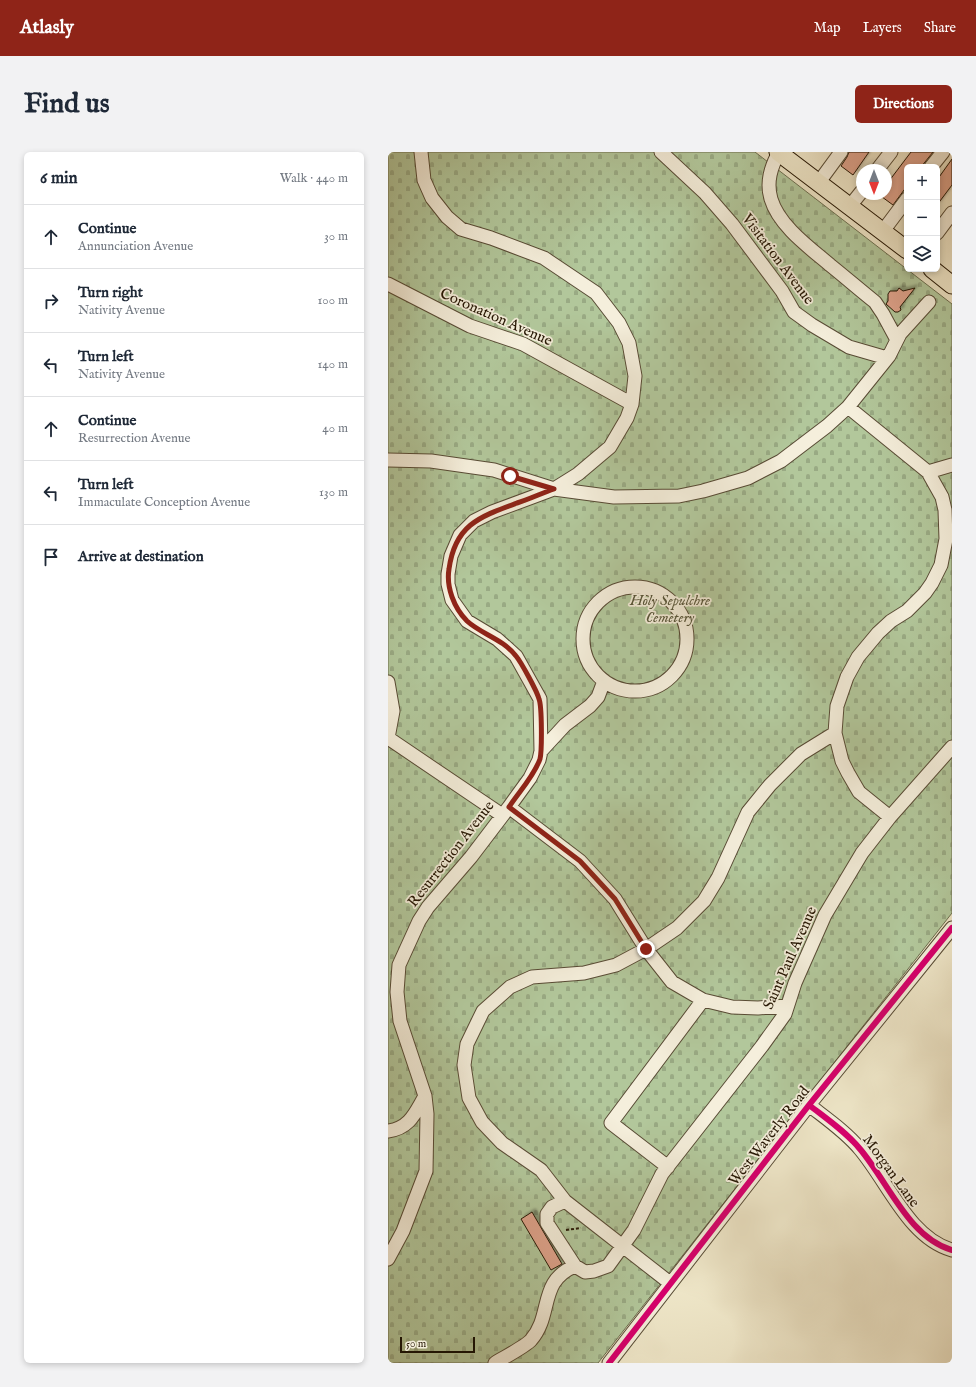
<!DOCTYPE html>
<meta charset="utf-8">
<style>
:root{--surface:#fff;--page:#f2f2f3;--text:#1f2937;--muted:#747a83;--line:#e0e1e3;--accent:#8f2418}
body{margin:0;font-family:"IM FELL English",serif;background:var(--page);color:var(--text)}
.controls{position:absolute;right:12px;top:12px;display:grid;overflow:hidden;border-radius:6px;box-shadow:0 2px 6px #0003}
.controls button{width:36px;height:36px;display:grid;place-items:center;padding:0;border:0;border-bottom:1px solid var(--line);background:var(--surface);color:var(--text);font:20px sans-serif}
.compass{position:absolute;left:468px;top:12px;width:36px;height:36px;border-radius:50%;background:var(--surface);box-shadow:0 2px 6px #0003;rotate:180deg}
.scale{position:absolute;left:12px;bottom:10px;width:75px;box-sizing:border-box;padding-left:4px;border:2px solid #261704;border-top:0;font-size:11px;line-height:14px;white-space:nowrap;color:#261704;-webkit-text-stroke:3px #f5efdc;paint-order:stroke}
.stop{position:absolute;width:12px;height:12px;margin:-9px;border:3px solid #8f2418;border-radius:50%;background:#fff}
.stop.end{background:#8f2418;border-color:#fff;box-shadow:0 1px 4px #0008}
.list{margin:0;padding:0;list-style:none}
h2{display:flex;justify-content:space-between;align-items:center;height:52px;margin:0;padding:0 16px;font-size:17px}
h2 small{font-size:13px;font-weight:400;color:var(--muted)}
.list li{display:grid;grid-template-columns:26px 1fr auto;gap:12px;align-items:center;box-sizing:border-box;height:64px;padding:0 16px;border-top:1px solid var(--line)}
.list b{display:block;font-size:15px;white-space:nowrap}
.list p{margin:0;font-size:13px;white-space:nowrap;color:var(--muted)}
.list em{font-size:13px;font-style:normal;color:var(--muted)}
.icon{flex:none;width:22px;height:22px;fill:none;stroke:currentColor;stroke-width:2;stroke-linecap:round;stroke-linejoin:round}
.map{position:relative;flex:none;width:564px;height:1211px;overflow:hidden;border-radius:6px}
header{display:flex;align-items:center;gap:24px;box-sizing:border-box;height:56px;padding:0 20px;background:var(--accent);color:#fff}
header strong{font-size:19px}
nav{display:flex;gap:22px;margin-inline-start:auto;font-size:14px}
.intro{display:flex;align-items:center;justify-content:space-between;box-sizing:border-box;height:96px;padding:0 24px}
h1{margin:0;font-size:28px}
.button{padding:10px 18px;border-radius:6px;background:var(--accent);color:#fff;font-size:14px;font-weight:700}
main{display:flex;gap:24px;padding:0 24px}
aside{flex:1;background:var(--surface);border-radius:6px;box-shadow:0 2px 6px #0003}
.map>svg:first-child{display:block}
</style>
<header>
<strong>Atlasly</strong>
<nav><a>Map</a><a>Layers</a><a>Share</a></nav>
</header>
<div class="intro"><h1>Find us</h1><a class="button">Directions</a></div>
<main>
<aside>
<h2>6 min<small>Walk · 440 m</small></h2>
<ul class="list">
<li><svg class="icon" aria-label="ahead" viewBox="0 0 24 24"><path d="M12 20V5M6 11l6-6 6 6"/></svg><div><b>Continue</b><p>Annunciation Avenue</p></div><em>30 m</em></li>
<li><svg class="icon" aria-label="right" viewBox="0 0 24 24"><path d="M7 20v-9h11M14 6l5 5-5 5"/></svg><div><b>Turn right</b><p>Nativity Avenue</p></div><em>100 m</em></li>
<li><svg class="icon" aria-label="left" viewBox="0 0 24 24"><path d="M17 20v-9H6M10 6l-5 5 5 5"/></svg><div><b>Turn left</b><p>Nativity Avenue</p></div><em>140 m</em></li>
<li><svg class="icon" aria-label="ahead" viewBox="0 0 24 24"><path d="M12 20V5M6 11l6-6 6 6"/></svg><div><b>Continue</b><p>Resurrection Avenue</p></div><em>40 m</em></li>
<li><svg class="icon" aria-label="left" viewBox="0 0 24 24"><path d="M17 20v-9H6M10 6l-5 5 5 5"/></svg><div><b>Turn left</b><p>Immaculate Conception Avenue</p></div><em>130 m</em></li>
<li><svg class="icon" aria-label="arrive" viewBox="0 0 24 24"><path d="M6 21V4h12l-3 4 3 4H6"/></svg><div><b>Arrive at destination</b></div></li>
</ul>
</aside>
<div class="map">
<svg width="564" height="1211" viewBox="0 0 564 1211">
<defs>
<pattern id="cemetery-stones" width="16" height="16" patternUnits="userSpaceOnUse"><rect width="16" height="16" fill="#b2c79b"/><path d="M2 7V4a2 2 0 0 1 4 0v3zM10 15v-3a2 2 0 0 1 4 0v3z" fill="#99aa84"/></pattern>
<filter id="shadow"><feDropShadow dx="3.5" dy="-3.5" stdDeviation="1" flood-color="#0004"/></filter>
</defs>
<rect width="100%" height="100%" fill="#efe7c9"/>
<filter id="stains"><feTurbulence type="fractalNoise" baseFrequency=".005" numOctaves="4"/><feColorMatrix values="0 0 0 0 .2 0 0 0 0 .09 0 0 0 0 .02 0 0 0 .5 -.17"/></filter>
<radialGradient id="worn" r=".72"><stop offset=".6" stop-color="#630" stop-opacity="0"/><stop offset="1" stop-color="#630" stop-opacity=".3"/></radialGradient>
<path fill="url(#cemetery-stones)" stroke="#6c6f50" d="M0,0H367L564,152V761L210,1211H0Z"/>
<path fill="#dfa38c" stroke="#261704" filter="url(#shadow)" d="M461,0H481L465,23L453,14L459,5Z
M523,0H545L533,15H519V34L505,53L490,42H498V33Z
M564,7V33L549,53V28Z
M511,136L515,139L527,136L512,155L513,158L510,160H507L498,152L500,149V142L502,139H509Z
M144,1060L174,1112L163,1118L133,1067Z"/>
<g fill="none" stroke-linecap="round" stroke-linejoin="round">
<defs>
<path id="minor" d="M273,0L317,41L344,72L394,139L406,160L424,173L461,195L499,206
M391,0C383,15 378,30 383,47C391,74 422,96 442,113C457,125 472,138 487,150L495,162L509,188
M543,15L555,0
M489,18L503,0
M431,30L453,0
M462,54L474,39
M495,79L519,47
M549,81L564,61
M0,132L82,174L135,192L244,252
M460,255L540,320L554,345L557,358L558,387L553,413L544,431L537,441L519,459L503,469L490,481L470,505L459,525L449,554L447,581L454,609L460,621L471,640L502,665
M0,308L43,309L106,318L166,337L226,345L291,344L315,339L360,326L393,309L439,274L460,255L501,204L512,182L541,150
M540,320L564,313
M195 487a52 52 0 1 1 104 0a52 52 0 1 1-104 0Z
M0,530L5,559L0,586
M0,586L114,663
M153,599L177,573L202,554L210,545L216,529
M121,655L192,709L227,747L258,797L284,830L315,848L344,855L370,856L399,854
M421,953C439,967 458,980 472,997C500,1030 521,1086 564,1098
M0,979C22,976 27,961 37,944
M280,1015L223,971L315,848
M177,1049L164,1055L159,1062V1071L187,1114
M0,1107L15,1079L38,1019L39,962L37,944L12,869L9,840L11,813L31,769L40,755L83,705L121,655L142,626L151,608L153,599L152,547L128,504L109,487L79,469L64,448L60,432V422L63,404L72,383L86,369L104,360L166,337L190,322L222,295L239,266L244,252L247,224L241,191L231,171L208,141L156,106L103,86L73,77L59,65L44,46L36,28L33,0
M282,1131L177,1049L153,1018L114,991L94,970L81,946L76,913L79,892L95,859L122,835L144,825L196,821L228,813L258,797L289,776L316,749L330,726L360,660L382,633L413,602L447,581
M107,1211C115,1206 138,1194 143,1188C165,1163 150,1129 187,1114L197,1120L206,1119L220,1114L246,1078L274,1022L374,894L397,862L407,831L437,763L474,701L502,665L564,595
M221,1211L421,953L564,776"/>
<path id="major" d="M390,0L519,98
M544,117L564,133"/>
</defs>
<use href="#minor" stroke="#584b35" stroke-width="15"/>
<use href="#major" stroke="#261704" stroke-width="19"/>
<path stroke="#261704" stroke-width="2" stroke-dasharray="3 2" stroke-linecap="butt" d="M178,1078L193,1076"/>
<use href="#minor" stroke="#f5efdc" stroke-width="13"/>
<use href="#major" stroke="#efe7c9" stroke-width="17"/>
<defs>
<path id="cycleway" d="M421,953C439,967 458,980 472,997C500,1030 521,1086 564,1098
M221,1211L421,953L564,776"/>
</defs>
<use href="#cycleway" stroke="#f5efdc" stroke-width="8"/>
<use href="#cycleway" stroke="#d6006c" stroke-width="6"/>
</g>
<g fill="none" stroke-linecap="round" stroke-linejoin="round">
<path stroke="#8f2418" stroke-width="5" d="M122,324L166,337C154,341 142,347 129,351C91,365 67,373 61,417C58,435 66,456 79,469C93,482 115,487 128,504C133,510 149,539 151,547C154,554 154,599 152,607C146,624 131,640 121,655L192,709L227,747L258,797"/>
</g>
<g text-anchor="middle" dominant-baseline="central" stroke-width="3.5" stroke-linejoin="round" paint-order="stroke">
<g font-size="15" fill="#261704" stroke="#f5efdc">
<text transform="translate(390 107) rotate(53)">Visitation Avenue</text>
<text transform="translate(108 165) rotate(24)">Coronation Avenue</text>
<text transform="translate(63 702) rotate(-52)">Resurrection Avenue</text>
<text transform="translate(402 806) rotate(-66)">Saint Paul Avenue</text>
<text transform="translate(381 984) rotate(-52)">West Waverly Road</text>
<text transform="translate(503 1019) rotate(54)">Morgan Lane</text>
</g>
<g font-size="15" font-style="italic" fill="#575539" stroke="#f5efdc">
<text x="282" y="448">Holy Sepulchre<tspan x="282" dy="17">Cemetery</tspan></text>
</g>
</g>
<rect width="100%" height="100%" filter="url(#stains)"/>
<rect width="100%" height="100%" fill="url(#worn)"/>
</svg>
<div class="controls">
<button>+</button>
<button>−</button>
<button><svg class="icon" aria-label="layers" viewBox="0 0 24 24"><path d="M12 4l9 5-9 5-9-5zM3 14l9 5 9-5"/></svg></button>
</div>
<svg class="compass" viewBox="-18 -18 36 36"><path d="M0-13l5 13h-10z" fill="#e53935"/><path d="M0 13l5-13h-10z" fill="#747a83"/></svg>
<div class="scale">50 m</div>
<div class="stop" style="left:122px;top:324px"></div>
<div class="stop end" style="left:258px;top:797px"></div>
</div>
</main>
